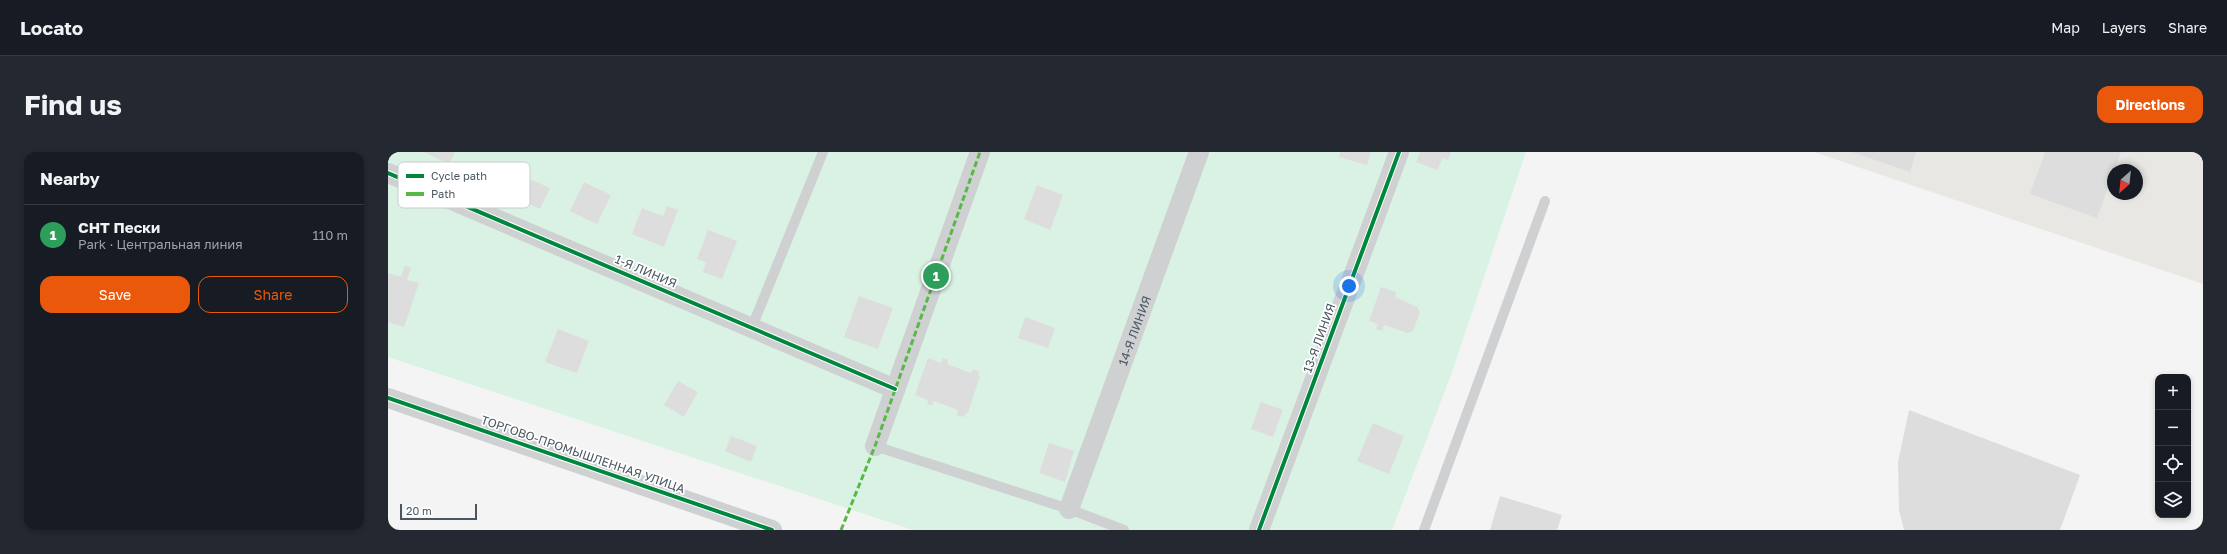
<!DOCTYPE html>
<meta charset="utf-8">
<style>
:root{--surface:#171b24;--page:#242831;--text:#f1f3f6;--muted:#9ea1a6;--line:#363941;--accent:#ea580c}
body{margin:0;font-family:"Golos Text",sans-serif;background:var(--page);color:var(--text)}
.controls{position:absolute;right:12px;bottom:12px;display:grid;overflow:hidden;border-radius:8px;box-shadow:0 2px 6px #0003}
.controls button{width:36px;height:36px;display:grid;place-items:center;padding:0;border:0;border-bottom:1px solid var(--line);background:var(--surface);color:var(--text);font:20px sans-serif}
.compass{position:absolute;left:1719px;top:12px;width:36px;height:36px;border-radius:50%;background:var(--surface);box-shadow:0 2px 6px #0003;rotate:207deg}
.scale{position:absolute;left:12px;bottom:10px;width:77px;box-sizing:border-box;padding-left:4px;border:2px solid #4a5661;border-top:0;font-size:11px;line-height:14px;white-space:nowrap;color:#4a5661;-webkit-text-stroke:3px #fff;paint-order:stroke}
.you{position:absolute;left:961px;top:134px;width:14px;height:14px;margin:-10px;border:3px solid #fff;border-radius:50%;background:#1a73e8;box-shadow:0 0 0 6px #1a73e833}
.badge{display:grid;place-items:center;width:26px;height:26px;border-radius:50%;background:var(--accent);color:#fff;font-size:13px;font-weight:700}
.pin{position:absolute;translate:-50% -50%;border:2px solid #fff;box-shadow:0 1px 4px #0006}
.list{margin:0;padding:0;list-style:none}
h2{display:flex;justify-content:space-between;align-items:center;height:52px;margin:0;padding:0 16px;font-size:17px}
h2 small{font-size:13px;font-weight:400;color:var(--muted)}
.list li{display:grid;grid-template-columns:26px 1fr auto;gap:12px;align-items:center;box-sizing:border-box;height:60px;padding:0 16px;border-top:1px solid var(--line)}
.list b{display:block;font-size:15px;white-space:nowrap}
.list p{margin:0;font-size:13px;white-space:nowrap;color:var(--muted)}
.list em{font-size:13px;font-style:normal;color:var(--muted)}
.actions{display:flex;gap:8px;padding:12px 16px}
.actions a{flex:1;padding:9px 0;border:1px solid var(--accent);border-radius:12px;text-align:center;font-size:14px;color:var(--accent)}
.actions .main{background:var(--accent);color:#fff}
.icon{flex:none;width:22px;height:22px;fill:none;stroke:currentColor;stroke-width:2;stroke-linecap:round;stroke-linejoin:round}
.map{position:relative;flex:none;width:1815px;height:378px;overflow:hidden;border-radius:12px}
header{display:flex;align-items:center;gap:24px;box-sizing:border-box;height:56px;padding:0 20px;background:var(--surface);border-bottom:1px solid var(--line)}
header strong{font-size:19px}
nav{display:flex;gap:22px;margin-inline-start:auto;font-size:14px}
.intro{display:flex;align-items:center;justify-content:space-between;box-sizing:border-box;height:96px;padding:0 24px}
h1{margin:0;font-size:28px}
.button{padding:10px 18px;border-radius:12px;background:var(--accent);color:#fff;font-size:14px;font-weight:700}
main{display:flex;gap:24px;padding:0 24px}
aside{flex:1;background:var(--surface);border-radius:12px;box-shadow:0 2px 6px #0003}
.map>svg:first-child{display:block}
</style>
<header>
<strong>Locato</strong>
<nav><a>Map</a><a>Layers</a><a>Share</a></nav>
</header>
<div class="intro"><h1>Find us</h1><a class="button">Directions</a></div>
<main>
<aside>
<h2>Nearby<small></small></h2>
<ul class="list">
<li><span class="badge" style="background:#2e9e5b">1</span><div><b>СНТ Пески</b><p>Park · Центральная линия</p></div><em>110 m</em></li>
</ul>
<div class="actions"><a class="main">Save</a><a>Share</a></div>
</aside>
<div class="map">
<svg width="1815" height="378" viewBox="0 0 1815 378">
<rect width="100%" height="100%" fill="#f4f4f4"/>
<path fill="#e8e7e3" fill-rule="evenodd" d="M1426,0H1815V132ZM1725,18H1749V42H1725Z"/>
<path fill="#d9f2e3" d="M0,0H1138L1063,223L1004,378H525L0,205Z"/>
<path fill="#ddddde" d="M36,0H67L61,12Z
M952,0H983L979,13L951,5Z
M1032,0H1063L1060,8L1055,6L1049,18L1028,10Z
M1464,0H1528L1522,20Z
M1657,0H1733L1709,66L1642,42Z
M135,24L162,36L152,57L126,45Z
M196,30L223,43L209,72L182,59Z
M649,33L675,43L662,78L636,67Z
M279,54L290,58L276,95L244,82L254,56L275,64Z
M320,78L349,89L334,127L315,120L318,110L309,107Z
M17,113L23,116L19,128L31,131L16,175L0,170V121L13,125Z
M993,135L1008,140L1007,145L1029,155L1032,160L1025,179L1020,181L996,173L994,179L988,177L990,172L981,169Z
M471,144L505,156L490,197L456,185Z
M637,165L667,176L660,196L630,186Z
M170,177L201,189L189,221L157,210Z
M540,206L553,211L555,206L560,208L559,212L583,221L585,217L591,220L590,224H592L580,261H577L576,265L569,263L570,258L546,249L544,253L539,252L540,248L527,243Z
M290,229L310,240L296,265L276,253Z
M873,250L895,258L885,285L863,277Z
M1521,258L1692,323L1672,378H1516L1511,358L1510,310Z
M985,271L1016,284L1001,322L969,309Z
M343,284L369,294L363,310L337,299Z
M661,291L686,299L677,330L651,321Z
M1112,344L1174,363L1169,378H1102Z"/>
<g fill="none" stroke-linecap="round" stroke-linejoin="round">
<path stroke="#ced0d2" stroke-width="10" d="M364,175L435,0
M487,294L681,357L736,378
M1036,378L1157,49"/>
<g stroke="#ced0d2" stroke-width="20">
<path d="M0,21L507,237"/>
<path d="M0,246L384,378"/>
<path d="M487,294L592,0"/>
<path id="s1" d="M681,357L811,0"/>
<path d="M871,378L1011,0"/>
</g>
<path stroke="#58b947" stroke-width="3" stroke-dasharray="6 3" stroke-linecap="butt" d="M453,378L487,294L592,0"/>
<defs>
<path id="cycleway" d="M0,21L507,237
M0,246L384,378
M871,378L1011,0"/>
</defs>
<use href="#cycleway" stroke="#fff" stroke-width="6"/>
<use href="#cycleway" stroke="#00873e" stroke-width="4"/>
</g>
<g text-anchor="middle" dominant-baseline="central" stroke-width="3.5" stroke-linejoin="round" paint-order="stroke">
<g font-size="12" fill="#4a5661" stroke="#fff">
<text transform="translate(258 119) rotate(23)">1-Я ЛИНИЯ</text>
<text stroke="none"><textPath href="#s1" startOffset="190">14-Я ЛИНИЯ</textPath></text>
<text transform="translate(931 186) rotate(-70)">13-Я ЛИНИЯ</text>
<text transform="translate(195 302) rotate(19)">ТОРГОВО-ПРОМЫШЛЕННАЯ УЛИЦА</text>
</g>
</g>
<rect x="10" y="10" width="132" height="46" rx="6" fill="#fff" stroke="#c9ccd0" stroke-width="1"/>
<rect x="18" y="22" width="18" height="4" fill="#00873e"/>
<rect x="18" y="40" width="18" height="4" fill="#58b947"/>
<g font-size="11" fill="#4a5661">
<text x="43" y="28">Cycle path</text>
<text x="43" y="46">Path</text>
</g>
</svg>
<div class="controls">
<button>+</button>
<button>−</button>
<button><svg class="icon" aria-label="locate" viewBox="0 0 24 24"><circle cx="12" cy="12" r="6"/><path d="M12 2v4M12 18v4M2 12h4M18 12h4"/></svg></button>
<button><svg class="icon" aria-label="layers" viewBox="0 0 24 24"><path d="M12 4l9 5-9 5-9-5zM3 14l9 5 9-5"/></svg></button>
</div>
<svg class="compass" viewBox="-18 -18 36 36"><path d="M0-13l5 13h-10z" fill="#e53935"/><path d="M0 13l5-13h-10z" fill="#9ea1a6"/></svg>
<div class="scale">20 m</div>
<div class="you"></div>
<div class="pin badge" style="left:548px;top:124px;background:#2e9e5b">1</div>
</div>
</main>
